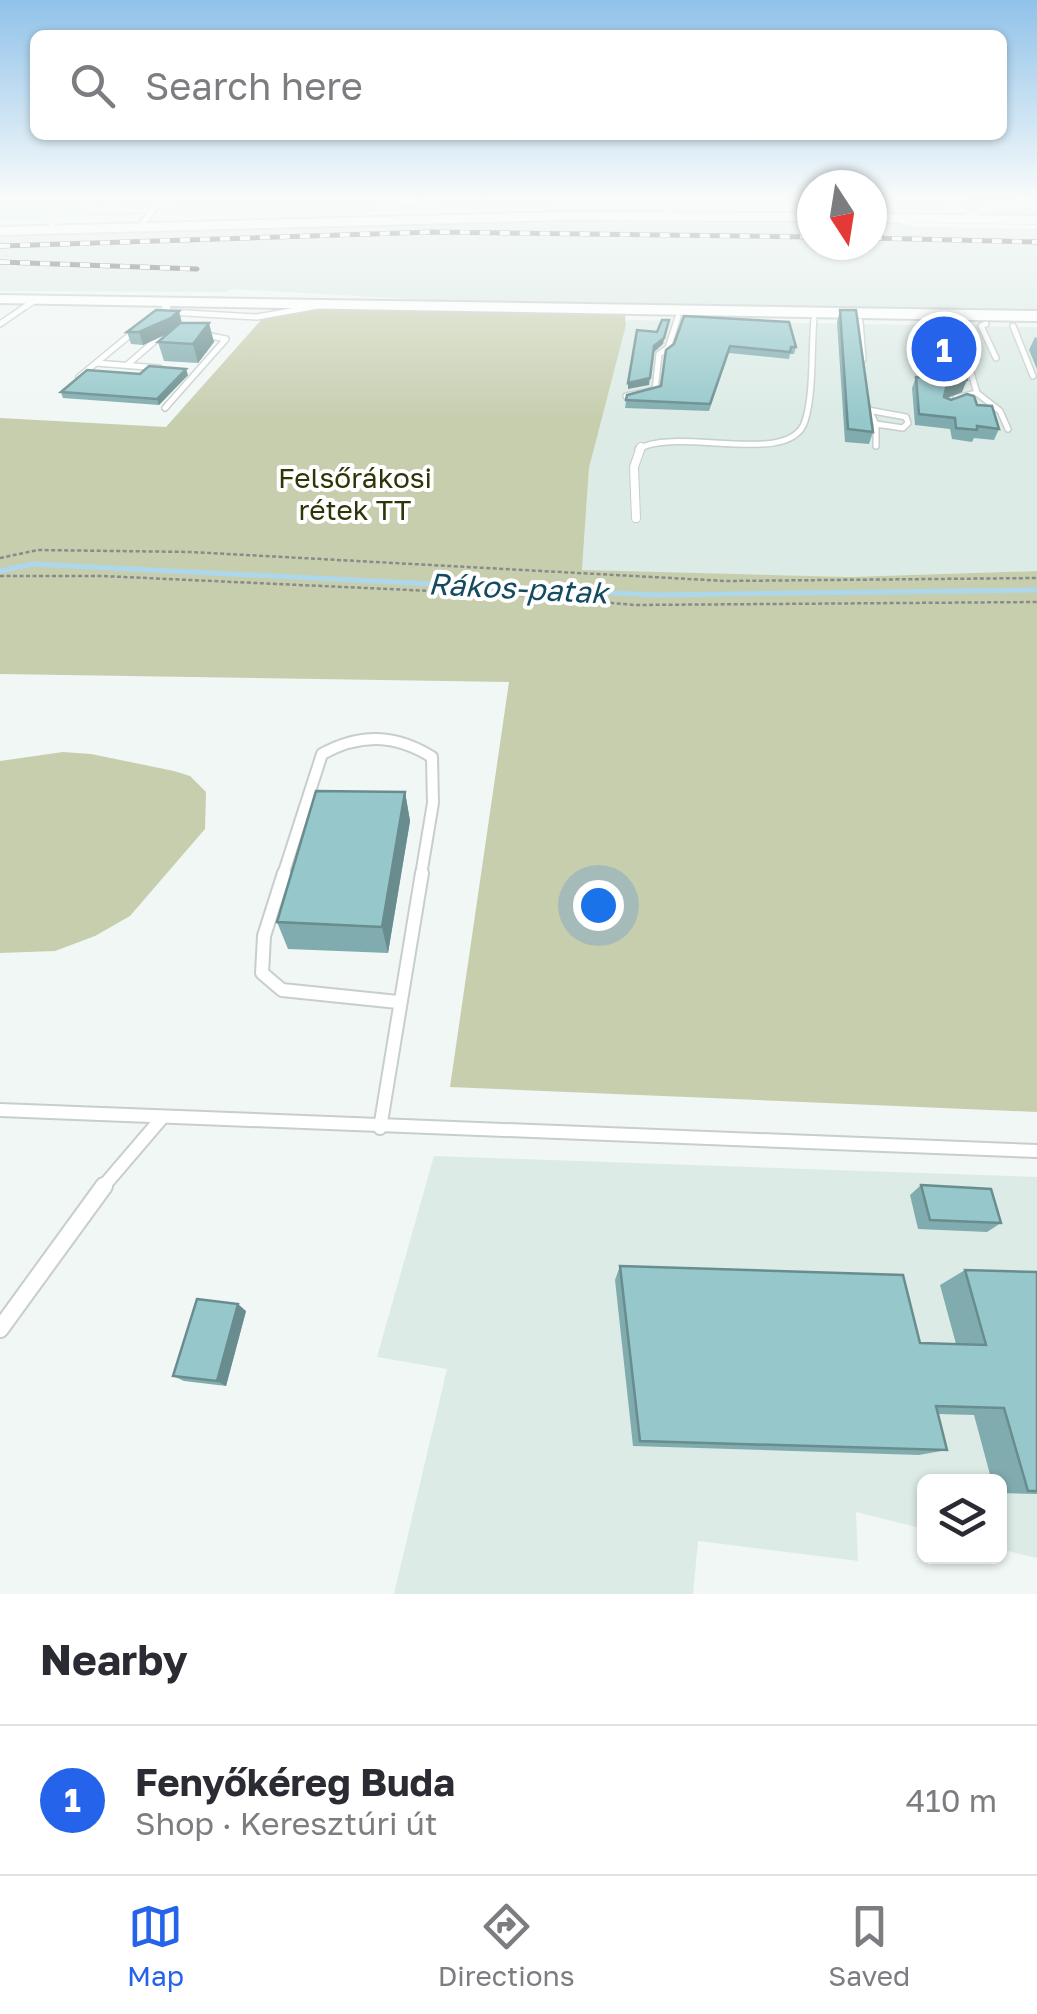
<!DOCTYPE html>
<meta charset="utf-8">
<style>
:root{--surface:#fff;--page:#f2f2f3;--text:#2b2b33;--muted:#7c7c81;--line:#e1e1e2;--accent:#2563eb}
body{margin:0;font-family:"Golos Text",sans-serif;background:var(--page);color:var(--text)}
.controls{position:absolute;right:30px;bottom:30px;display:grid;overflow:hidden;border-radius:15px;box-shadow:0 2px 8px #0004}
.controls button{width:90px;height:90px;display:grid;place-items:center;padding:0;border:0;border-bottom:2px solid var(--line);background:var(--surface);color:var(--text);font:50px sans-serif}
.compass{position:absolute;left:797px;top:170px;width:90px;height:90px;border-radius:50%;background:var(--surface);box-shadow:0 2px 8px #0004;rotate:168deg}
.you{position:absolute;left:598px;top:905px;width:35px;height:35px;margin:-25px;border:8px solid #fff;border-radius:50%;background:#1a73e8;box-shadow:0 0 0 15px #1a73e833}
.badge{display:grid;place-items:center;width:65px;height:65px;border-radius:50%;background:var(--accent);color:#fff;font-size:32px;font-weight:700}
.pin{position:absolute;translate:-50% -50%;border:5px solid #fff;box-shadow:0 2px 10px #0006}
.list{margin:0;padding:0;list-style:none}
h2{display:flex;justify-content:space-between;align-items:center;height:130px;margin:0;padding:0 40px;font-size:42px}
h2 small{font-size:32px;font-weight:400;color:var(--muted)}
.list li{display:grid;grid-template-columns:65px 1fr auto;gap:30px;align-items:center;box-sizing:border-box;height:150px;padding:0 40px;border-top:2px solid var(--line)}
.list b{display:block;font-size:38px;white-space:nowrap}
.list p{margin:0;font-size:32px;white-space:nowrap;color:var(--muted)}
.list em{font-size:32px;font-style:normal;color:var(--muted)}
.icon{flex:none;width:55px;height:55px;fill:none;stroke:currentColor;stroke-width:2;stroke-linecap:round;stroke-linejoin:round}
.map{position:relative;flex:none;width:1037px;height:1594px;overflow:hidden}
.search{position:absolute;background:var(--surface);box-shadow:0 2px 8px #0004;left:30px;right:30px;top:30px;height:110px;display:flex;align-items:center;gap:25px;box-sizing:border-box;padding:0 35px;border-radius:15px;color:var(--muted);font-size:38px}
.sheet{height:280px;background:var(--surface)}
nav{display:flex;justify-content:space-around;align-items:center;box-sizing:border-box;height:140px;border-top:2px solid var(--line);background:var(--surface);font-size:28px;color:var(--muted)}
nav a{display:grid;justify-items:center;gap:5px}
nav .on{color:var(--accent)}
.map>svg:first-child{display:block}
</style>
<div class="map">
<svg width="1037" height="1594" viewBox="0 0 1037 1594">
<rect width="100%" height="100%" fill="#f0f7f4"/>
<path fill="#dcebe6" d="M0,196H155L138,216L0,219Z
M175,196H596L554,208L161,215Z
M872,196H1037V215L872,209Z
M551,222L812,224V245H872V224L1037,226V310L446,301L231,289L226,292L0,291V234Z
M627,320L1037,327V571L849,577L582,571L589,468Z
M434,1156L1037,1177V1558L1000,1549V1482H924V1529L856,1512L858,1561L698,1541L693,1594H394L447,1369L377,1357Z"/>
<path fill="#c7ceae" d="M328,307L625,314L626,325L589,468L582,570L849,577L1037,571V1112L450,1087L509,682L0,674V418L166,427L263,318Z
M63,752L91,754L174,771L190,776L206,792L205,829L130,916L95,936L55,951L0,953V761Z"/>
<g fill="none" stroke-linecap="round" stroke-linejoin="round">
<path stroke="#add7eb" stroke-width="5" d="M0,571L33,564L654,595L1037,590"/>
<defs>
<path id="service-far5" d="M100,196L84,207L107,211
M121,196L105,210L151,211
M356,196L390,203L487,196
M945,196L976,219
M872,200L889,218L914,225L1037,227
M972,216L988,204L1037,203
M47,230L59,218
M26,307L36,300
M164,307L167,302
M313,307L318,306"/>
<path id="service-far4" d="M166,304L169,312L257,317L318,306
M860,321L863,359
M928,323L938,331L940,339
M0,324L29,304
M986,324L981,326L996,358
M1013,326L1033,376
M96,363L159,368
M127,365L157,339L174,333
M79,377L136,330
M977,393L1000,411L1008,429
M626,396L655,390L659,354L668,348L678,317
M956,398L977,393L957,324
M867,406L876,424V446
M165,408L226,339L201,334
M868,410L906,417L908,423L903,428L876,424
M638,449C678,426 791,468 805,421C814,393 811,349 814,319"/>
<path id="service-far3" d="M636,518L634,467L641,447"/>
<path id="service-far2" d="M283,875L322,754C360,733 395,734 432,757L433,803L421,875"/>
<path id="service-far1" d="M284,873L264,936L262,973L282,990L398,1002
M0,1110L1037,1151
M380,1128L422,873
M102,1188L161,1119"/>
<path id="service" d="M0,1329L104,1186"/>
<path id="minor" d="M159,196H167L141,230H135Z"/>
<path id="tertiary" d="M660,196H670L675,218L666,216Z"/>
<path id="secondary" d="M0,295L1037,311V321L0,303Z"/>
<path id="primary" d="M563,212L812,213V221L563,220L0,235V227Z
M872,214L1037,216V224L872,222Z"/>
</defs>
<use href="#service-far5" stroke="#c7cecb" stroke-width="5"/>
<use href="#service-far4" stroke="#c7cecb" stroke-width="8"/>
<use href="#service-far3" stroke="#c7cecb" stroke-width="10"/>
<use href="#service-far2" stroke="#c7cecb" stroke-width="14"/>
<use href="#service-far1" stroke="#c7cecb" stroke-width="16"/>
<use href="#service" stroke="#c7cecb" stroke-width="20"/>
<use href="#minor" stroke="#c7cecb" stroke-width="4"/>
<use href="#tertiary" stroke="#c7cecb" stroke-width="4"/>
<use href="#secondary" stroke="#c7cecb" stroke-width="4"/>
<use href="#primary" stroke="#c7cecb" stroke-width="4"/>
<path stroke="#878c8a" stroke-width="2.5" stroke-dasharray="4 2.5" stroke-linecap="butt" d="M0,558L38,550L191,552L726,581L1037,578
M0,576H102L520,595L635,605L1037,602"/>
<use href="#service-far5" stroke="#fff" stroke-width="4"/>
<use href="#service-far4" stroke="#fff" stroke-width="5"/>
<use href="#service-far3" stroke="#fff" stroke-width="8"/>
<use href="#service-far2" stroke="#fff" stroke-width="10"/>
<use href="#service-far1" stroke="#fff" stroke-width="12"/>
<use href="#service" stroke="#fff" stroke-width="16"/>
<use href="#minor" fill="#fff" fill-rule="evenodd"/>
<use href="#tertiary" fill="#fff" fill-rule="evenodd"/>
<use href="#secondary" fill="#fff" fill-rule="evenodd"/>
<use href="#primary" fill="#fff" fill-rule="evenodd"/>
<defs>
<path id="rail" d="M872,238L1037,242
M0,246L432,232L812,237
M0,262L197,269"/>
</defs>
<use href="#rail" stroke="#464a48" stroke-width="5"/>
<use href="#rail" stroke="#fff" stroke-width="4" stroke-dasharray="10" stroke-linecap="butt"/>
</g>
<path fill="#81acaf" d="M968,196H1037V198L974,201Z
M840,310L873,432L869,444L845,442L837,322Z
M789,322L796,347L794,354H790L789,359L729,353L709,411L625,408L627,395L661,386L666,350Z
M182,323L214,342L198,363L164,361L158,342L166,334L143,345L131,344L127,332Z
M1035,337L1037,338V369L1029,350Z
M946,345L962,392L947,398L977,405L999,429L994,440L974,438L972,442L952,439L950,429L915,425L912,388L916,377L929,378L928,372L932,361L943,362L942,356Z
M140,374L188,375L159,405L63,398L61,392Z
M405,792L410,821L388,953L288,949L277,922Z
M921,1185L1001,1223L987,1232L918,1229L910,1195Z
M620,1266L920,1343L956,1344L940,1285L965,1270L1037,1272V1494L1000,1493V1482H992L974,1415L938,1414L947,1450L919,1455L633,1446L615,1280Z
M246,1311L226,1386L184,1381L173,1376Z"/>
<path fill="#698c8e" d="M179,311L182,323L174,331L143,345L139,332Z
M669,320L663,344L653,353L654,346Z
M209,323L214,342L198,363L193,344Z
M186,369L188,375L159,405L157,399Z
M650,378L649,385L628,389V383Z
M967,380L962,392L942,400L946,388Z
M405,792L410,821L388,953L382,927Z
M238,1304L246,1311L226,1386L217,1381Z"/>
<path fill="#96c8cb" stroke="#698c8e" stroke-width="2.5" d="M156,310L179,311L171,318L139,332H127Z
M840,310H856L873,432L848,429Z
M684,316L789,322L796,347H791L790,352L730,346L710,404L626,400L627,395L661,386L666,350L674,344Z
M662,320H669L664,338L654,346L650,378L628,383L637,330L657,332Z
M180,323H209L193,344L158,342Z
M946,345L964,346L967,380L946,388L944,397L951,400L967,394L974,396L977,405L992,406L999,429L977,426V430L956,428L955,418L919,414L916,377L935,378L932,361L950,363Z
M149,366L186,369L157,399L61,392L87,370L140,374Z
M316,791L405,792L382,927L277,922Z
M921,1185L991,1189L1001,1223L930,1220Z
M620,1266L903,1275L920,1343L986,1345L965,1270L1037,1272V1491H1028L1004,1408L936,1406L947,1450L640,1441Z
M197,1299L238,1304L217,1381L173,1376Z"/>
<linearGradient id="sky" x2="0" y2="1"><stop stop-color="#90c2e9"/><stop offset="0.47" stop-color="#f8fbfa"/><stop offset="1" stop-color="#f8fbfa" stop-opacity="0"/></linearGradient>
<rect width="1037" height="419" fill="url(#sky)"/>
<g text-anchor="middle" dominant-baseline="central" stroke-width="8" stroke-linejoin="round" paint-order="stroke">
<g font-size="28" fill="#2e3507" stroke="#fff">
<text x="355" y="477">Felsőrákosi<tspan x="355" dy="32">rétek TT</tspan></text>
</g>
<g font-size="30" font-style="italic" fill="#144b60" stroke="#fff">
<text transform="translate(518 588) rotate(3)">Rákos-patak</text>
</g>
</g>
</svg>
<div class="controls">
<button><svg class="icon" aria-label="layers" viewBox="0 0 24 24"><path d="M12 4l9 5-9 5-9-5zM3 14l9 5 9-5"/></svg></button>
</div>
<svg class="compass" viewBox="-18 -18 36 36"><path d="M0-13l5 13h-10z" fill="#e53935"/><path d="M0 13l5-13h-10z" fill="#7c7c81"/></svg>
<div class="you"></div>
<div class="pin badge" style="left:944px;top:349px">1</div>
<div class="search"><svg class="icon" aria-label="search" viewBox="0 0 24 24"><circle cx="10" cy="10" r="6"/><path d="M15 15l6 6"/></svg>Search here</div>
</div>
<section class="sheet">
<h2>Nearby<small></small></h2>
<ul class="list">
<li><span class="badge">1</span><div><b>Fenyőkéreg Buda</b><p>Shop · Keresztúri út</p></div><em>410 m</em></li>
</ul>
</section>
<nav>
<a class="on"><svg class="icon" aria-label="map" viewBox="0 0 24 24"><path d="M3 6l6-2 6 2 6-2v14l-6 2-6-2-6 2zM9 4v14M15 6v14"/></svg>Map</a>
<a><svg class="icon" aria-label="directions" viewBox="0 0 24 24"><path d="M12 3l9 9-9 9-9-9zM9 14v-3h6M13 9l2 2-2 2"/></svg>Directions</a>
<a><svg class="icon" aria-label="saved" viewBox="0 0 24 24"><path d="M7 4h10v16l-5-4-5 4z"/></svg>Saved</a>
</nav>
